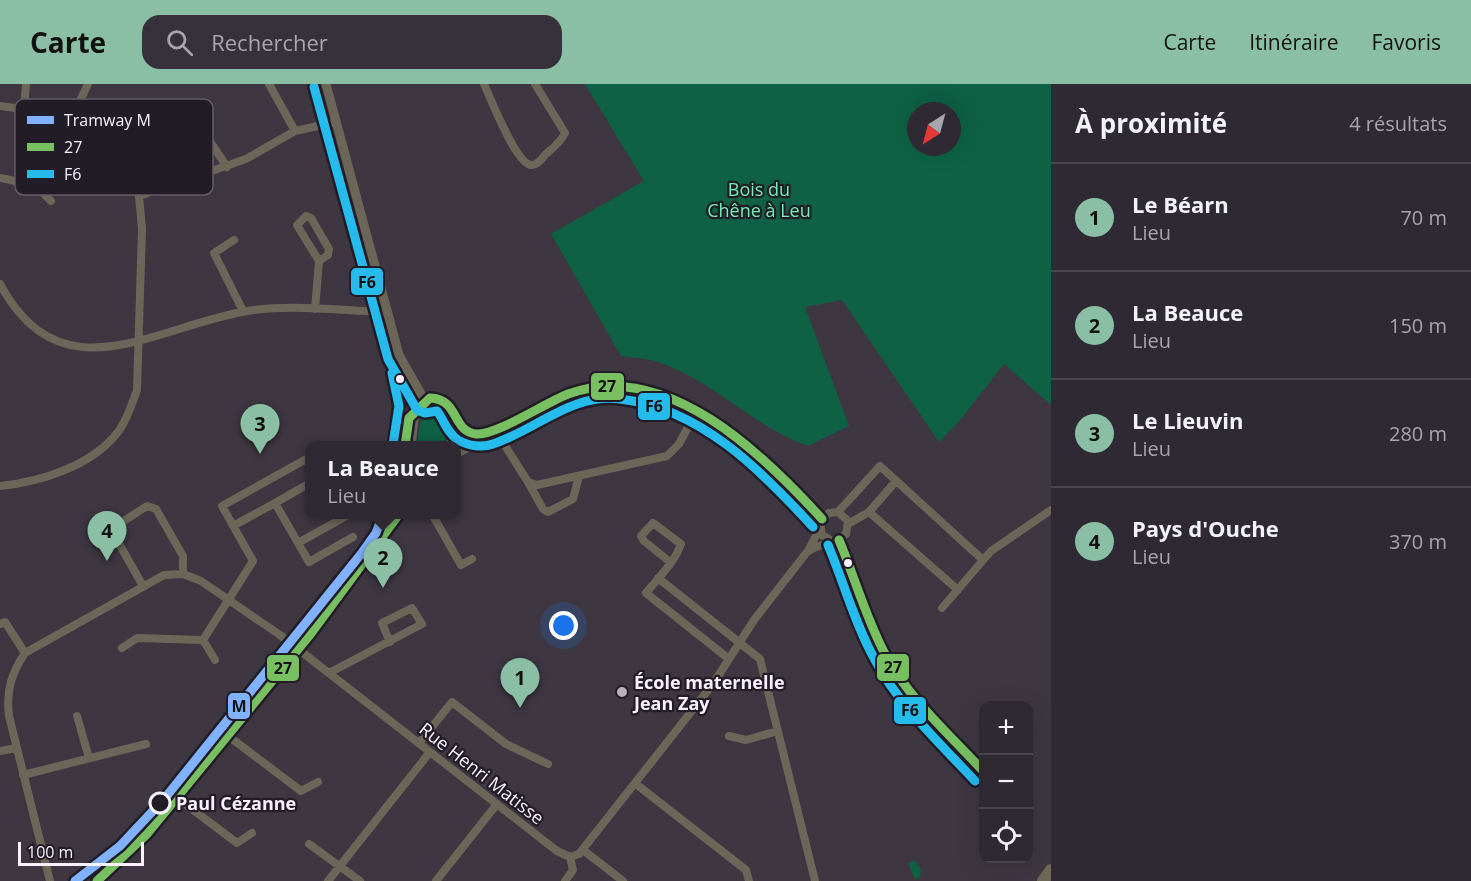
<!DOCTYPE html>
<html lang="fr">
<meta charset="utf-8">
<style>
:root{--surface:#2e2932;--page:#36313a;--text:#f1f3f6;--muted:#a7a6ac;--line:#49454d;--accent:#8abfa5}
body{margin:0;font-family:"Open Sans",sans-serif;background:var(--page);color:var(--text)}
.controls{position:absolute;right:18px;bottom:18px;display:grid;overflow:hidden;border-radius:12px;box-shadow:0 6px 24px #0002}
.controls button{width:54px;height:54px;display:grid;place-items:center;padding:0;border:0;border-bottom:2px solid var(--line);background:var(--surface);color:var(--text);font:30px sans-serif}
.compass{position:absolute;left:907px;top:18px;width:54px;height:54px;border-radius:50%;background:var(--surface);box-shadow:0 6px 24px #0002;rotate:216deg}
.scale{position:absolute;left:18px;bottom:15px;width:126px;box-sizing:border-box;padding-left:6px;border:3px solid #f9f1ff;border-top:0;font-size:16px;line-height:21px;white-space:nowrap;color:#f9f1ff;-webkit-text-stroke:4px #221c26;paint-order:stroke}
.you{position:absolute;left:564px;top:542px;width:21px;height:21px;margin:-15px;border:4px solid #fff;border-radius:50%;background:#1a73e8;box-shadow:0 0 0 9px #1a73e833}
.badge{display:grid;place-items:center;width:39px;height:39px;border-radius:50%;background:var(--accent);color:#111;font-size:20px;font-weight:700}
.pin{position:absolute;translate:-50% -50px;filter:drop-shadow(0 2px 3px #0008)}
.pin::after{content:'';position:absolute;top:32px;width:21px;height:18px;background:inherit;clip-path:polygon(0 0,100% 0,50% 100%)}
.popup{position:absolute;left:305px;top:357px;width:156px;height:78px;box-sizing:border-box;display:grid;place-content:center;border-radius:12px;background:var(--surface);filter:drop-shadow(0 2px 4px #0005);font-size:20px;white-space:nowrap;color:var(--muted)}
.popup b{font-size:22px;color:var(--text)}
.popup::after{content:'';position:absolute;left:50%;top:100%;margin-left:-12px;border:12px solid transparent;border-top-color:var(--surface)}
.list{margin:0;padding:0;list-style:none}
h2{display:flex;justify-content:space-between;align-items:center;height:78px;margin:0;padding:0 24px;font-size:26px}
h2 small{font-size:20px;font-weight:400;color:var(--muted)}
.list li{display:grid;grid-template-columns:39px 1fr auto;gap:18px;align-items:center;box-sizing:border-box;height:108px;padding:0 24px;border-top:2px solid var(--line)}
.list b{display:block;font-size:22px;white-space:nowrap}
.list p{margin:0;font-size:20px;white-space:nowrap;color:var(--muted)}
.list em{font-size:20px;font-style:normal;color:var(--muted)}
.icon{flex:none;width:33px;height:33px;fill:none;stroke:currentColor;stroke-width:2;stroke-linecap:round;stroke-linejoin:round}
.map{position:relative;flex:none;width:1051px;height:797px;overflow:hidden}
header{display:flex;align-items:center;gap:36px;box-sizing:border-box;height:84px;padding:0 30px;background:var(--accent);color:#111}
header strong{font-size:28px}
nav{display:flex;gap:33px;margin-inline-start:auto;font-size:21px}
.search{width:420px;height:54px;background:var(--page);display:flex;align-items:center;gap:15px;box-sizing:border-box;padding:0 21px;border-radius:18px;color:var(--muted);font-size:22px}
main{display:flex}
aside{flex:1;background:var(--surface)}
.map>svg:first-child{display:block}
</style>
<header>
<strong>Carte</strong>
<div class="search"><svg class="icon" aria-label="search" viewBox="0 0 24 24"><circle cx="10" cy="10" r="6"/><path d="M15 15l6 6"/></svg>Rechercher</div>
<nav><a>Carte</a><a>Itinéraire</a><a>Favoris</a></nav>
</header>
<main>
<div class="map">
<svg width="1051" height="797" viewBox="0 0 1051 797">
<rect width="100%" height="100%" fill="#3e3742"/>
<path fill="#0e6145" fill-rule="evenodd" d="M585,0H1051V321L1004,280L960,336L939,358L842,216L805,223L849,342L808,362C754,343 713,296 658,278C646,274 633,274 621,272L551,150L644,97ZM916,27H952V63H916Z
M437,318L445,322L450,330L444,361L416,362L423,326Z
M914,776L921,785L920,793L915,795L908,779Z"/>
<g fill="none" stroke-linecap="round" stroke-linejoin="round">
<path stroke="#6c6659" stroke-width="8" d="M269,0L295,47
M484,0C491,15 516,80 531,81C537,82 542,74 546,70C553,64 561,58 565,49L535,0
M0,22L51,29L78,39L108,59L127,84L139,112L142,145L137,306C132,320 127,336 118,348C92,382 40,398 0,402
M24,25L26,0
M71,36L88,0
M192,51L207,53L227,83
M0,94L35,101L51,117
M139,112L246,75L295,47L336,38
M234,156L214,169L243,227
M0,200C60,312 151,245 242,228C289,219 341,227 388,228
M315,225L319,177L297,141L306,132L311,134L329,165L328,171L319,177
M454,335L467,349H488
M495,346L528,398L537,401L667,372L679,360L696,328
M457,370C498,348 536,318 583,306C673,283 768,373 822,435
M528,398L543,425L548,428L573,415L579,392
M275,419L310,399
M838,428L880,382L983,476
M869,428L958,506
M432,430L461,481L472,475
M848,440L869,428L896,397
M233,442L275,419L298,459L350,430
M298,459L309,478L353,453
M808,467L820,444
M670,478L644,457L641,452L653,439L681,460C675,478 658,494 646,509L729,575
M658,494L760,575L815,797
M143,502L113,449V444L147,422L156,425L183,472V490
M942,524L991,467L1051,426
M0,540L5,538L25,569
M203,556L215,576
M122,564L137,554L203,556L253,477L222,422L310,373
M329,589L422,540L412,524L382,539L390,558
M77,632L89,674
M227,651L301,707L318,698
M729,652L746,656L778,647
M419,659L452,618L506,660L548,680
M0,667L17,664
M23,691L146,660
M636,700L746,786L749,797
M176,713L237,759L252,749
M309,760L360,797
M583,766L623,797
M50,797L9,632C6,607 11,590 25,569L164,491L183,490L201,497L280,551L557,767L570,773L579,770L713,600L754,536L807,468C819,459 836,460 846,450L848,437L838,428L829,429L820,438L822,451L832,457
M328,797L430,668
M436,797L497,720
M565,797L573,786L570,773"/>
<path stroke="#6c6659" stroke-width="9" d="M326,0L399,271L425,317
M411,362C413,350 412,334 418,324C426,308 449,312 454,329C457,338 452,352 450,362
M97,797L147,750L309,552L399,430"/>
<path stroke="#6f6854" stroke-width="12" d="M1043,797L1051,786"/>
<path stroke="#756e6d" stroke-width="1.5" d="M386,362L394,319"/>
<defs>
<path id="bus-1" d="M405,362L409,334L430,314C460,315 451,348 477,350C497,351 545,319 568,310C666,274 763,370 822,435
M839,456C855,494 866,535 886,572C910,616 950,651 984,688
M97,797L147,750L309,552L399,430"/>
<path id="bus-2" d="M314,3L388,275L417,326L425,329L437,327C444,336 447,349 458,356C468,362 483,364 493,360C536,346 571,309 620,315C700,324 761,386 813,443
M392,289L399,322L393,360
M828,461C844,499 855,540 875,576C900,623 940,659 975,697"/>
</defs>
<use href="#bus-1" stroke="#221c26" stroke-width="14"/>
<use href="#bus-2" stroke="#221c26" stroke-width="14"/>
<use href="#bus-1" stroke="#78bf62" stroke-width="9"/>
<use href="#bus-2" stroke="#26bbed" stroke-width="9"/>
<defs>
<path id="tram-1" d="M75,797L120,762L165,714L361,470L376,449L383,430"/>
</defs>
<use href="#tram-1" stroke="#221c26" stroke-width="14"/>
<use href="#tram-1" stroke="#80b2ff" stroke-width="9"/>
</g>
<g fill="#f9f1ff" stroke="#221c26" stroke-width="2">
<circle cx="400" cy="295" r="5"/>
<circle cx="848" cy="479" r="5"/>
</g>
<circle fill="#b8b0bd" stroke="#221c26" stroke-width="2" cx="622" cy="608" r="6"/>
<circle fill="#221c26" stroke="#f9f1ff" stroke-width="3" cx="160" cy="719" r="10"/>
<g text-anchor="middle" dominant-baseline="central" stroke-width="4.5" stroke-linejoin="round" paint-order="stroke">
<g font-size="18" fill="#71f0b5" stroke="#221c26">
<text x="759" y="105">Bois du<tspan x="759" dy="21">Chêne à Leu</tspan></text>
</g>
<g font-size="18" font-weight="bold" fill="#f9f1ff" stroke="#221c26" text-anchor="start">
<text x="634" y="598">École maternelle<tspan x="634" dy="21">Jean Zay</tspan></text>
</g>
<g font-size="18" fill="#f9f1ff" stroke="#221c26">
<text transform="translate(482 689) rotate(38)">Rue Henri Matisse</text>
</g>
<g font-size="18" font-weight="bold" fill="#f9f1ff" stroke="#221c26" text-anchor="start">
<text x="176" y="719">Paul Cézanne</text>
</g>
</g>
<rect x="15" y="15" width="198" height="96" rx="9" fill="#221c26" stroke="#625c67" stroke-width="1.5"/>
<rect x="27" y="32" width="27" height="8" fill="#80b2ff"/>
<rect x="27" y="59" width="27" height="8" fill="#78bf62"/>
<rect x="27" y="86" width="27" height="8" fill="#26bbed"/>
<g font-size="16" fill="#f9f1ff">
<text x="64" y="42">Tramway M</text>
<text x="64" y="69">27</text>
<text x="64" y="96">F6</text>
</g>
<g stroke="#221c26" stroke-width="2">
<rect x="350" y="183" width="34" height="29" rx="6" fill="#26bbed"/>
<rect x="590" y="288" width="35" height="29" rx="6" fill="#78bf62"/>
<rect x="637" y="308" width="34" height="29" rx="6" fill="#26bbed"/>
<rect x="876" y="569" width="34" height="29" rx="6" fill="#78bf62"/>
<rect x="266" y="570" width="34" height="28" rx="6" fill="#78bf62"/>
<rect x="227" y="608" width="24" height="28" rx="6" fill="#80b2ff"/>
<rect x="893" y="612" width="34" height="29" rx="6" fill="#26bbed"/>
</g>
<g font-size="16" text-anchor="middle" font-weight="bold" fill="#111">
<text x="367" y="204">F6</text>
<text x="607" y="308">27</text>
<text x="654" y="328">F6</text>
<text x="893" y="589">27</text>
<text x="283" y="590">27</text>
<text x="239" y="628">M</text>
<text x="910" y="632">F6</text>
</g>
</svg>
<div class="controls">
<button>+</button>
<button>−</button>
<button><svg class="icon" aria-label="locate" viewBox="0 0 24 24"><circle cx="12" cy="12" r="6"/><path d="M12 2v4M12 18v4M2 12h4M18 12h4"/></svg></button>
</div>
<svg class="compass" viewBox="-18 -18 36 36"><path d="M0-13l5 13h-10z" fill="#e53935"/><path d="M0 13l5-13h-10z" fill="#a7a6ac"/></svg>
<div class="scale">100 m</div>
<div class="you"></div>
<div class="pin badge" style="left:520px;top:624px">1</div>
<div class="pin badge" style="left:383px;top:504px">2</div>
<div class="popup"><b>La Beauce</b>Lieu</div>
<div class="pin badge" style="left:260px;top:370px">3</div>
<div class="pin badge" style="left:107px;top:477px">4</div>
</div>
<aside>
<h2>À proximité<small>4 résultats</small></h2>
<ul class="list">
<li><span class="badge">1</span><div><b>Le Béarn</b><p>Lieu</p></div><em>70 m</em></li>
<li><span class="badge">2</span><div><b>La Beauce</b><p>Lieu</p></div><em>150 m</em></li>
<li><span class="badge">3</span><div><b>Le Lieuvin</b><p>Lieu</p></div><em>280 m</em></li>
<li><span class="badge">4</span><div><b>Pays d'Ouche</b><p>Lieu</p></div><em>370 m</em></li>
</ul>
</aside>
</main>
